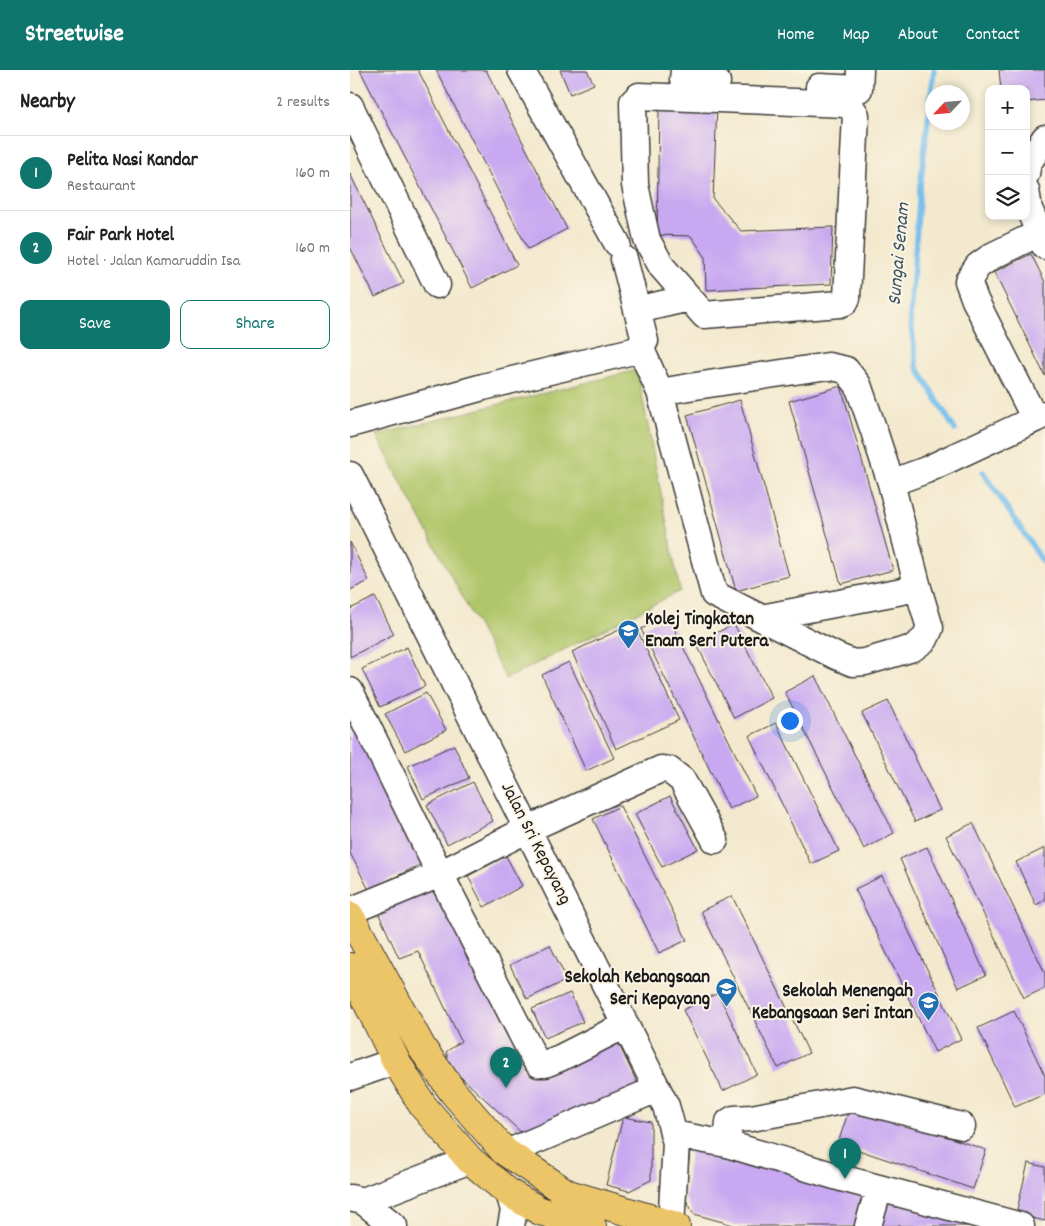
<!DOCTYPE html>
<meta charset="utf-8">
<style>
:root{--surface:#fff;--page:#f2f2f2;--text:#222;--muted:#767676;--line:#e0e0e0;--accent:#0f766e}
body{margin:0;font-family:Dekko,sans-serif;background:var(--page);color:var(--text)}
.controls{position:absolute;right:15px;top:15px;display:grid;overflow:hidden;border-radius:10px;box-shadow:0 2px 8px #0003}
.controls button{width:45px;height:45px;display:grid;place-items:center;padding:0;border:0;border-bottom:1px solid var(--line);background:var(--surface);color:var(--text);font:25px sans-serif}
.compass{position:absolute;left:575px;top:15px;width:45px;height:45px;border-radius:50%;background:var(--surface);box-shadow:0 2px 8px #0003;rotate:244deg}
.you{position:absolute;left:439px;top:650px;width:18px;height:18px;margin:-12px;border:4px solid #fff;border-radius:50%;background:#1a73e8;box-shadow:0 0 0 8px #1a73e833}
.badge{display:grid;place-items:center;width:32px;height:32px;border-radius:50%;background:var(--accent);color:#fff;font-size:16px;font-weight:700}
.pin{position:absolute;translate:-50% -41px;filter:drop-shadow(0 1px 2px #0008)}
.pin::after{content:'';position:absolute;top:26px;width:18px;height:15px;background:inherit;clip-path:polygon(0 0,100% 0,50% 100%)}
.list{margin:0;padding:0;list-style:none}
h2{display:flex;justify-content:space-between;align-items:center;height:65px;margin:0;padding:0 20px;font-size:21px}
h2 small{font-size:16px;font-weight:400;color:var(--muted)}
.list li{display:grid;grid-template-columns:32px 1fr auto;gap:15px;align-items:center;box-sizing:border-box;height:75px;padding:0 20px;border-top:1px solid var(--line)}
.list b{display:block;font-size:19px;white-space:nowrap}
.list p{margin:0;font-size:16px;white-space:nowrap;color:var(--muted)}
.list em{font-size:16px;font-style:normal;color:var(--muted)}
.actions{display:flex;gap:10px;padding:15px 20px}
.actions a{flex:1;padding:11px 0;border:1px solid var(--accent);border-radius:10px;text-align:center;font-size:18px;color:var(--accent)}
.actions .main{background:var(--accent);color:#fff}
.icon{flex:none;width:28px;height:28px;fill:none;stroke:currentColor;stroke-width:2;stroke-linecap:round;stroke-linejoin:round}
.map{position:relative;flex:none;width:695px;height:1156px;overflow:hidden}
header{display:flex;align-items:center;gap:30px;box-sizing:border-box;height:70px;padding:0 25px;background:var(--accent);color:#fff}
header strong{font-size:24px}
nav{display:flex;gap:28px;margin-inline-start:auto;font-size:18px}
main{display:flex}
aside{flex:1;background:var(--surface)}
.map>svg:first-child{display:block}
</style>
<header>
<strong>Streetwise</strong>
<nav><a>Home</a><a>Map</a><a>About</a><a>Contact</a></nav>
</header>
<main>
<aside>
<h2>Nearby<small>2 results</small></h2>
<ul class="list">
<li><span class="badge">1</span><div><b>Pelita Nasi Kandar</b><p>Restaurant</p></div><em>160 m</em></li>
<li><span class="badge">2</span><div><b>Fair Park Hotel</b><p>Hotel · Jalan Kamaruddin Isa</p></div><em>160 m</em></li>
</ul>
<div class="actions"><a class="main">Save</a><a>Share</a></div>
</aside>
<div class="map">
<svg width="695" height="1156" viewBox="0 0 695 1156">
<rect width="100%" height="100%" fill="#fcf5e5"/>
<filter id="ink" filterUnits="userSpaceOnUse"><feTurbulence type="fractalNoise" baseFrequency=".02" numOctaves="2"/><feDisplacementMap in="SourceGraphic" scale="10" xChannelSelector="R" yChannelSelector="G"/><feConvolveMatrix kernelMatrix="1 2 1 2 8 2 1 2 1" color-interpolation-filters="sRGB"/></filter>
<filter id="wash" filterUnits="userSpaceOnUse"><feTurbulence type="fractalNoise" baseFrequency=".0096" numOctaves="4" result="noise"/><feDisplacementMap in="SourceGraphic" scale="20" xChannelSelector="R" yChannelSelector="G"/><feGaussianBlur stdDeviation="1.12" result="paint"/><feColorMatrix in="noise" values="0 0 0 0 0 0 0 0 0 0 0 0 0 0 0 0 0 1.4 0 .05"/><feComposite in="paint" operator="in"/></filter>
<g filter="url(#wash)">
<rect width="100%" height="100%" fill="#f3e9ce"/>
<path fill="#b1c66a" stroke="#667143" d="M287,300L330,521L156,609L26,365Z"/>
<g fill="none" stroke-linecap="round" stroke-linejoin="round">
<path stroke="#74beed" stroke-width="5.5" d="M584,0L570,117L560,247L567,297L605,360
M633,402L695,495"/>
</g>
<g id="blocks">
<path fill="#c8a8f1" d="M10,0H68L167,195L122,218Z
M86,0H136L217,159L178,179Z
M210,0H237L244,14L220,24Z
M649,0H695V30L676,32V19H651Z
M309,37H367L363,129L391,161L483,157L481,214L356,220L355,186L341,166L307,165Z
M0,104L54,213L25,227L0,177Z
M681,184L695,212V306L644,202Z
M491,316L543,500L491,514L439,331Z
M390,330L439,506L386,521L337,345Z
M0,472L19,511L0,520Z
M25,527L44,564L0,587V539Z
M318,546L406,726L379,739L291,559Z
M284,553L329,650L266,679L222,582Z
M384,554L422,628L384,648L346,573Z
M57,577L75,616L30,637L12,599Z
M219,592L264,688L236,701L192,605Z
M465,606L544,763L514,779L435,622Z
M76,623L96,660L55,681L35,644Z
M538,631L590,740L565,752L512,643Z
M0,642L75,792L19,820L0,783Z
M426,653L489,781L461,794L399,666Z
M104,675L119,708L73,729L58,696Z
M123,712L143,751L97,774L77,735Z
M320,726L348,779L312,797L285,744Z
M270,736L337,870L309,883L243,749Z
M623,753L695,903V918L674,928L596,766Z
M577,777L636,905L608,918L550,789Z
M695,778V830L686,835L666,792Z
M156,786L172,816L134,837L118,806Z
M532,806L611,969L585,982L505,819Z
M90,808L186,1002L266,968L289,1017L174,1065L101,998L96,982L111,971L68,881L49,888L27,840Z
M382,826L459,983L428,998L351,841Z
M200,875L217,910L177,929L160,895Z
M220,923L233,952L195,968L182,939Z
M368,923L407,1004L373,1021L333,940Z
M664,941L695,1006V1024L665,1037L628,958Z
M501,1034L636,1080L623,1119L488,1073Z
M273,1047L301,1052V1110L279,1121L256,1115Z
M341,1071L508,1118L514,1129L506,1156H387L344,1144L335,1128Z
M678,1093L695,1097V1151L666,1144Z
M534,1126L639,1156H525Z"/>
</g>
</g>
<g filter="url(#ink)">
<use href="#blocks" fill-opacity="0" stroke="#3c3b37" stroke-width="1"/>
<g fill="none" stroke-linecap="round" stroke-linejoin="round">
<defs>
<path id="minor" d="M171,0L267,173
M334,0L333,10L367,12
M469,17L509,19L510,0
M289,26L496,34L501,37L506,45L497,228L495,232L490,234L354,245L312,197L297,170L285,115L283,32Z
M0,36L87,215
M676,104L678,93L695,68
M676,120L679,139L695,176
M695,160L642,186L628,196L618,211L625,230L685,349L695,344
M287,240L339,228
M290,277L310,322L364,524L411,548L568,518L541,413L524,361L508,315L496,300L478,296L339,317L310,322
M0,354L133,317L283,281L290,277L295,271L274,189
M0,405L316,1036L326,1073L321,1155
M541,413L576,400L685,349
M411,548L486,586L503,593L515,592L563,578L575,569L580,558L568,518
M0,621L90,804L184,988L189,994H195L210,988L275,955
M0,841L90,804L178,759L311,699L319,700L332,710L365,770
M0,1007L46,991
M323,1064L377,1074L495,1109L671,1156
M377,1074L379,1052L384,1049L401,1048L503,1029L612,1056
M154,1081L166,1079L307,1019
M159,1123L164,1140L161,1156
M0,1128L13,1131L120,1090
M13,1131L44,1156
M518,1156L529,1118"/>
<path id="major" d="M0,846L72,978L103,1022L154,1081L218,1124L326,1156
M0,897L46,991L73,1036L120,1090L159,1123L190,1141L242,1156"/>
</defs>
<use href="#minor" stroke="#3c3b37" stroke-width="29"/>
<use href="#major" stroke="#3c3b37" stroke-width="30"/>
<use href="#minor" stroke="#fff" stroke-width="26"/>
<use href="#major" stroke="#edc569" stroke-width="28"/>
</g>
</g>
<defs>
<symbol id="school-pin" viewBox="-11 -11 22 30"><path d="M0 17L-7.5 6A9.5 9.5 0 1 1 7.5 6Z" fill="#1f6fb2" stroke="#fcf5e5"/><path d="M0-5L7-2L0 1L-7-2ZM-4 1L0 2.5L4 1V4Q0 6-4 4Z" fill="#fff"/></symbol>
</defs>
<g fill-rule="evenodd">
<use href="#school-pin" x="266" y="548" width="25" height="34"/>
<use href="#school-pin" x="364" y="906" width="25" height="34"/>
<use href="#school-pin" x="566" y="920" width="25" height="34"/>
</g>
<g text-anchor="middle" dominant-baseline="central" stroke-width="4" stroke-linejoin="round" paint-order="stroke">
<g font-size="19" font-weight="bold" fill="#1c1c1c" stroke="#fcf5e5" text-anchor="end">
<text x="295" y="550" text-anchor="start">Kolej Tingkatan<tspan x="295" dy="22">Enam Seri Putera</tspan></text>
<text x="360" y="908">Sekolah Kebangsaan<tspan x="360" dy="22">Seri Kepayang</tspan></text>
<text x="563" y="922">Sekolah Menengah<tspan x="563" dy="22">Kebangsaan Seri Intan</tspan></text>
</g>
<g font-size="19" fill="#1c1c1c" stroke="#fcf5e5">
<text transform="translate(185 774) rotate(63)">Jalan Sri Kepayang</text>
</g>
<g font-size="20" font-style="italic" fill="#3b5565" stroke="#fcf5e5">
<text transform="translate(550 184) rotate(-85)">Sungai Senam</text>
</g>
</g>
</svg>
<div class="controls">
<button>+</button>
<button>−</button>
<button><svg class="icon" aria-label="layers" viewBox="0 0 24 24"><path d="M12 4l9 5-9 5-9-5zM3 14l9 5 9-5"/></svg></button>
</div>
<svg class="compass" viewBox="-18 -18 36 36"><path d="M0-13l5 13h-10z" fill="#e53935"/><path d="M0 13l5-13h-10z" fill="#767676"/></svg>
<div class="you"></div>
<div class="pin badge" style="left:495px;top:1109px">1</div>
<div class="pin badge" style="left:156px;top:1018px">2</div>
</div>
</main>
